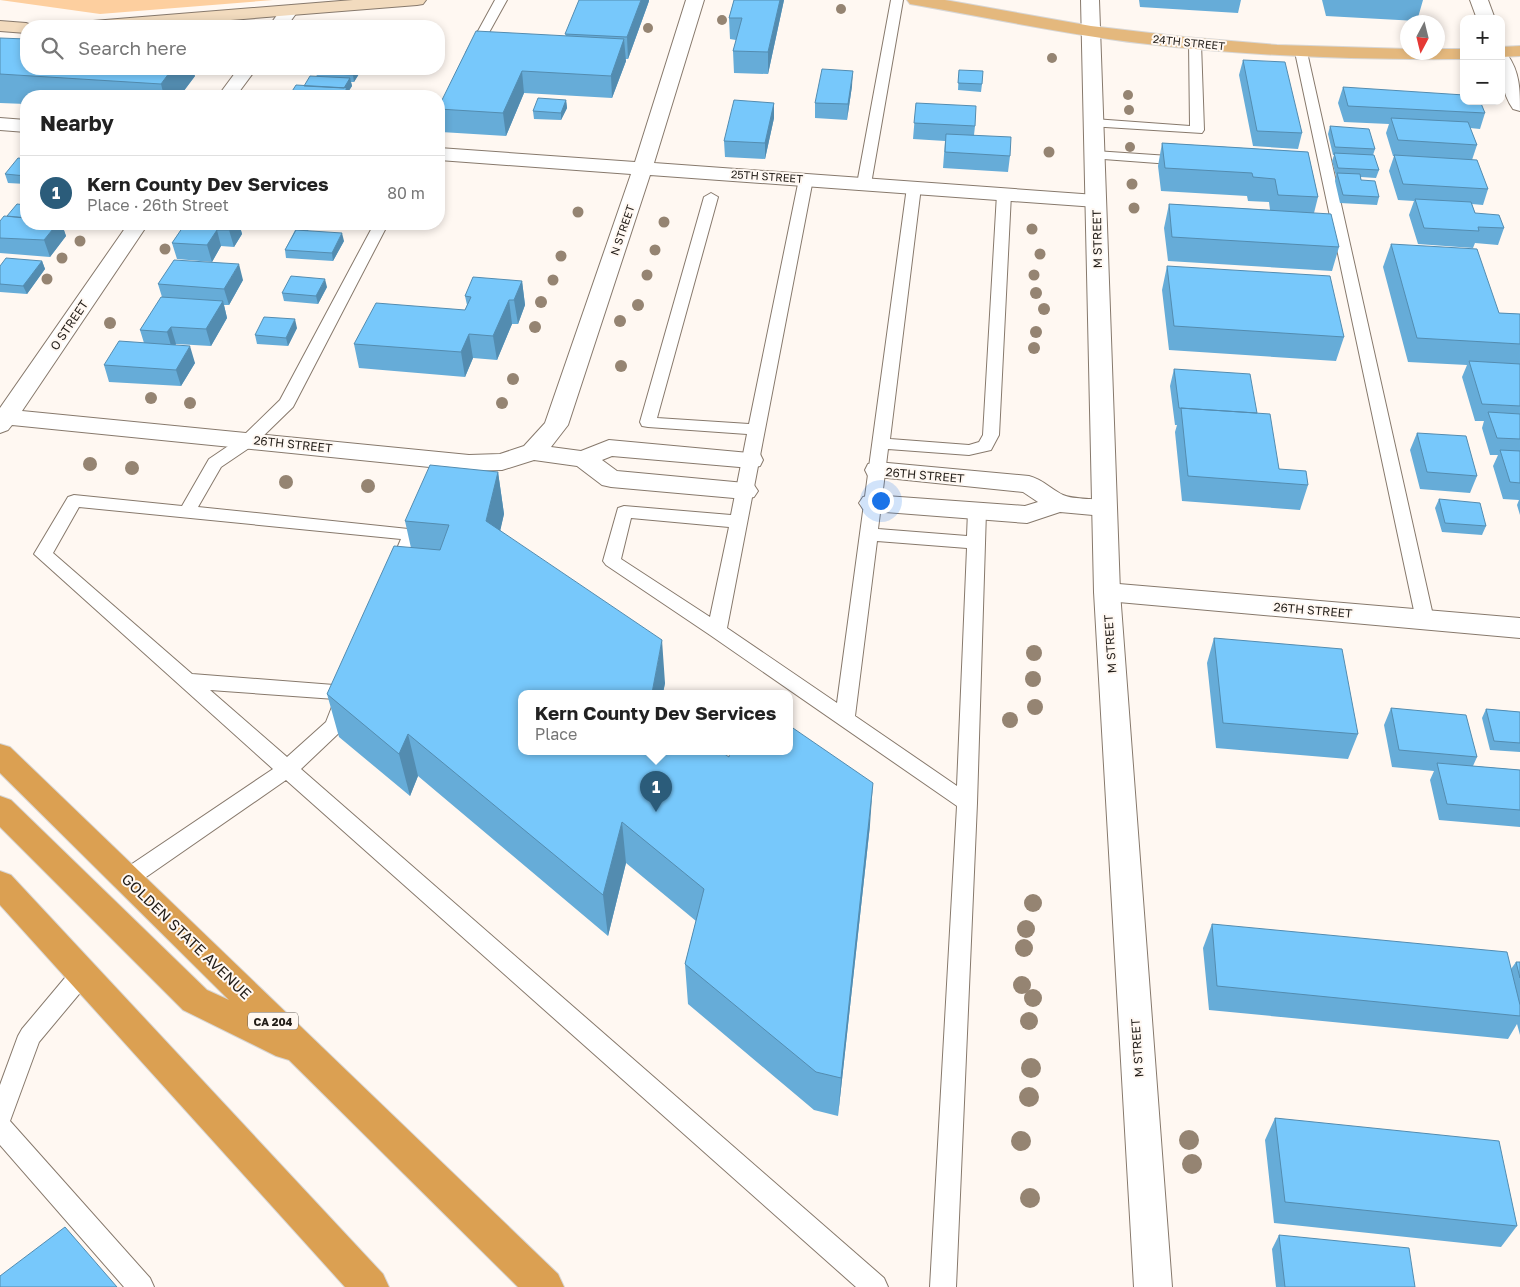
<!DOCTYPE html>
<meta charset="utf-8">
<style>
:root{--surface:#fff;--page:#f6f6f6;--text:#222;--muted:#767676;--line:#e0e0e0;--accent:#2b5c7a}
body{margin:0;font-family:"Golos Text",sans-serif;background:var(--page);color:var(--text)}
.controls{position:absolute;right:15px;top:15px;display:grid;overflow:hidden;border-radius:10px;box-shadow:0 2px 8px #0003}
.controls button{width:45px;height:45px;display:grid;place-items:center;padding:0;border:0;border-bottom:1px solid var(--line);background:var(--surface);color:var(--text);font:25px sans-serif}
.compass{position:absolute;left:1400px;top:15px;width:45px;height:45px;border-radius:50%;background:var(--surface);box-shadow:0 2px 8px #0003;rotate:187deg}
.you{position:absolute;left:880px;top:500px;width:18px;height:18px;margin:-12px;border:4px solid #fff;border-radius:50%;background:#1a73e8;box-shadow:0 0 0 8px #1a73e833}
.badge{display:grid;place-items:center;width:32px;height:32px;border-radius:50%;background:var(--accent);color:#fff;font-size:16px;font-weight:700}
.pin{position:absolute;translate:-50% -41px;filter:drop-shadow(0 1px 2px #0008)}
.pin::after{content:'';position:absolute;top:26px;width:18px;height:15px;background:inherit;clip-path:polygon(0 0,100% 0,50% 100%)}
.popup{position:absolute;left:518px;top:690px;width:275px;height:65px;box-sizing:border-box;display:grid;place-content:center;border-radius:10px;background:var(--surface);filter:drop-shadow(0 1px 4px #0005);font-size:16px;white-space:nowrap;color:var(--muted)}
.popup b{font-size:19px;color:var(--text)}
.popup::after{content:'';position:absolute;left:50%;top:100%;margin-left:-10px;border:10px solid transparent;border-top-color:var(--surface)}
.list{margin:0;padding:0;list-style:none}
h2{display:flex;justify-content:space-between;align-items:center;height:65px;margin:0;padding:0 20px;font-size:21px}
h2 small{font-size:16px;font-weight:400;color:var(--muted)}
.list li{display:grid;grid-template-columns:32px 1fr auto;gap:15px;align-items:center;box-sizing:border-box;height:75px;padding:0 20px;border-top:1px solid var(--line)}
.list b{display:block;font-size:19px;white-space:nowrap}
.list p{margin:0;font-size:16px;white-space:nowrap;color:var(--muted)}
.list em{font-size:16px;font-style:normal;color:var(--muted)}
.icon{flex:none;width:28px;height:28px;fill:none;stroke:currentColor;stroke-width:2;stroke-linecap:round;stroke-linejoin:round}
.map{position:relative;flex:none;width:1520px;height:1287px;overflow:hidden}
.search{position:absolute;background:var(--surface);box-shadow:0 2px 8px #0003;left:20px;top:20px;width:425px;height:55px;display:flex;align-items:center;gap:12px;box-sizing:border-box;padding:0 18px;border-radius:20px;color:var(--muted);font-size:19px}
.panel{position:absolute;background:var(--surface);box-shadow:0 2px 8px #0003;left:20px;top:90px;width:425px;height:140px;border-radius:20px}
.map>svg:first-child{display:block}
</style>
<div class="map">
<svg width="1520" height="1287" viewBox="0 0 1520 1287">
<rect width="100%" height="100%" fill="#fff8f2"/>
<path fill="#fdcf9f" d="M0,0H273L100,14Z"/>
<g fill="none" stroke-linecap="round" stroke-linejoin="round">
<defs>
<path id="service" d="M495,0H507L476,56H468L466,53Z
M891,0H903L871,184L864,188L857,184Z
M1195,39L1201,43L1204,130L1202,133L1089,126L1087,123L1094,119L1190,126L1189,43Z
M1301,48L1307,52L1434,620L1432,625L1425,627L1418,625L1416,620L1295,52Z
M1095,151L1184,157L1191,161L1184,165L1090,158L1088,155Z
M806,175L813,179L727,628L837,703L907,187L914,183L921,187L890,439L969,445L979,442L983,435L997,194L1004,190L1011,194L999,435L991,450L969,455L888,449L878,529L967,536L968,511L971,507L977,505L983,507L986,511L977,803L956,1287H930L957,806L710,635L606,565L603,561L618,508L624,506L731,515L747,434L648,427L642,426L640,422L704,197L711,193L718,197L657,418L749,424L799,179ZM631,518L729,527L710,617L621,559ZM877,541L967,548L957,786L855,716Z
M374,224H388L293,407L255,444L221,467L198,507L418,530L421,534L403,574L397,576L391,574L388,570L401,539L79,507L53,553L192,674L347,686L354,688L357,693L353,698L341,731L301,769L884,1278L888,1287H856L286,780L136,884L128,887L120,884L117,878L120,872L273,769L34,554L68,497L74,495L182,506L209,459L243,436L280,400ZM210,690L335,699L326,722L287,757Z
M82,964L90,967L93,974L90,981L39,1042L10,1121L150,1278L154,1287H124L0,1145V1085L18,1036L22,1029L74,967Z"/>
<path id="minor" d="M686,0H704L654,163L1096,195L1103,197L1106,201L1103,205L1096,207L650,175L568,425L551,447L581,451L609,440L760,454L763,460L760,466L751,468L612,456L602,460L617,471L745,483L754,485L758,491L754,497L745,499L611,487L602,485L577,466L534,460L502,470L469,471L12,425L8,430L0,433V408L128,224H148L22,411L469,455L500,454L524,446L545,423L631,174L439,160V148L635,162Z
M289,6L295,7L298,11L287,26H269L283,7Z
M1501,53L1507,54C1520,72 1520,90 1520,111L1513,109C1501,92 1501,73 1501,53Z
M238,69H256L236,96H218Z
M0,118L26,120V132L0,130Z
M877,462L1029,476C1042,479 1051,489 1063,495C1073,500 1099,498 1113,502L1117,508L1113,514L1104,516L1060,512L1027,523L872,511L863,509L859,503L863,497L872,495L1025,506L1038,502L1023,492L868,476L865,470L868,464Z
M1107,583L1520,618V638L1107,601L1098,599L1094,592L1098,585Z"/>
<path id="tertiary" d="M1081,0H1099L1120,592L1172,1287H1134L1094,592Z
M1470,0H1488L1495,19H1477Z"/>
<path id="secondary" d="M353,0H426L423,4L417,5L155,26H84L87,22L93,21Z
M0,21L26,23L34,26H26V33L0,31Z"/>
<path id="primary" d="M907,0H945L1091,26L1184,37L1277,45L1408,49V52H1438V49H1464V59C1355,60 1247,56 1139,43C1064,34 990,18 916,5L910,4Z
M1520,46V56L1501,57V47Z"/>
<path id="trunk" d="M0,744L10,747L558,1274L564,1287H518L289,1060L276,1056L183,1010L0,827V796L11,800L207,990L229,1000L0,773Z
M0,871L11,875L383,1274L389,1287H345L0,905Z"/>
</defs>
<use href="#service" stroke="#87796c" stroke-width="2"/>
<use href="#minor" stroke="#87796c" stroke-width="2"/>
<use href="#tertiary" stroke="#87796c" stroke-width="2"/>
<use href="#secondary" stroke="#87796c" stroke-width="2"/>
<use href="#primary" stroke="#d7d6d5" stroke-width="2"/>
<use href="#trunk" stroke="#d7d6d5" stroke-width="2"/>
<use href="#service" fill="#fff" fill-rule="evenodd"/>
<use href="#minor" fill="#fff" fill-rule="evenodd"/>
<use href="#tertiary" fill="#fff" fill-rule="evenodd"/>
<use href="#secondary" fill="#f2dbbe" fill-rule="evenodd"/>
<use href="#primary" fill="#e4b87d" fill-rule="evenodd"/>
<use href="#trunk" fill="#dba052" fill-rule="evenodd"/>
</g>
<g fill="#958472">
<circle cx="841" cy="9" r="5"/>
<circle cx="722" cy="20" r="5"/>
<circle cx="648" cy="28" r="5"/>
<circle cx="1052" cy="58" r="5"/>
<circle cx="1128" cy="95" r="5"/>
<circle cx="1129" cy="110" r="5"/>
<circle cx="1130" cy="147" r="5"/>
<circle cx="1049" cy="152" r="5.5"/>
<circle cx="1132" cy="184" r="5.5"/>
<circle cx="1134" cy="208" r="5.5"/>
<circle cx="578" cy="212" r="5.5"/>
<circle cx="664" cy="222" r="5.5"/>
<circle cx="1032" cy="229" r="5.5"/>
<circle cx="80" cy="241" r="5.5"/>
<circle cx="165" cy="249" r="5.5"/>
<circle cx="655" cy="250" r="5.5"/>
<circle cx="1040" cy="254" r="5.5"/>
<circle cx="561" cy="256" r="5.5"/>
<circle cx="62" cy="258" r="5.5"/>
<circle cx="647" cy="275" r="5.5"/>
<circle cx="1034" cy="275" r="5.5"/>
<circle cx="47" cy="279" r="5.5"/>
<circle cx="553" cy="280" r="5.5"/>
<circle cx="1036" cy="293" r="6"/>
<circle cx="541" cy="302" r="6"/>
<circle cx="638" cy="305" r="6"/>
<circle cx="1044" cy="309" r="6"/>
<circle cx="620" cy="321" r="6"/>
<circle cx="110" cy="323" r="6"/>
<circle cx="535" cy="327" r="6"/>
<circle cx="1036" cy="332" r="6"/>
<circle cx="1034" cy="348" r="6"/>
<circle cx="621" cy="366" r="6"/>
<circle cx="513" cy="379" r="6"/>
<circle cx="151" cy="398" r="6"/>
<circle cx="190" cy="403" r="6"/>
<circle cx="502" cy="403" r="6"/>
<circle cx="90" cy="464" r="7"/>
<circle cx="132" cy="468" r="7"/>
<circle cx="286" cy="482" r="7"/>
<circle cx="368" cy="486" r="7"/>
<circle cx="1034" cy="653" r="8"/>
<circle cx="1033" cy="679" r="8"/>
<circle cx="1035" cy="707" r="8"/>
<circle cx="1010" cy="720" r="8"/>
<circle cx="1033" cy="903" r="9"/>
<circle cx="1026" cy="929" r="9"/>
<circle cx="1024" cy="948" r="9"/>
<circle cx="1022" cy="985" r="9"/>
<circle cx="1033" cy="998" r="9"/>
<circle cx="1029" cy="1021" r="9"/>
<circle cx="1031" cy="1068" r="10"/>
<circle cx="1029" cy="1097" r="10"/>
<circle cx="1189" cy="1140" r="10"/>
<circle cx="1021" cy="1141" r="10"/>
<circle cx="1192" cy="1164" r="10"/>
<circle cx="1030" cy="1198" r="10"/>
</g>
<path fill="#66acd8" d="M734,0H784L768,74L734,73L733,51L736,40L730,39L729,18Z
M1139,0H1241L1238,13L1140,7Z
M1322,0H1423L1417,21L1326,16Z
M649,1L628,59H625L626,61L612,98L524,93L506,136L441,132L439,120V106L566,36L565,34Z
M0,38L195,76L180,96H26V104L0,103Z
M1243,60L1302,133L1298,149L1253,146L1239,75Z
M318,69H362L354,82H351L352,86L348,92L304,86L317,77L316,73Z
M959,70L982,84L981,92L958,90Z
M852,86L847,120L815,118V103Z
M1343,87L1485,113L1480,129L1470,128L1477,145L1472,160L1488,189L1483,205L1472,204L1475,213L1504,228L1498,245L1475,243L1473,248L1418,244L1409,215L1414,201L1398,200L1389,171L1394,156H1393L1386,133L1389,124L1344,122L1338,103Z
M566,100L567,108L561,120L534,119L533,111Z
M774,103V118L765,159L725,157L724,141Z
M916,103L975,126L974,135L1010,156L1008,172L943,168L945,141L913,139Z
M1330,126L1375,149L1373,155L1379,170L1376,178L1361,177V180L1379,197L1377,205L1340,203L1335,181L1336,176L1332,161L1334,155H1333L1328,134Z
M1162,143L1308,152L1318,197L1314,213L1339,247L1332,271L1168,261L1164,228L1169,204L1270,210L1269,202L1248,201L1247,196L1161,191L1158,166Z
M26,159V184L8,183L5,174Z
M0,221L26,224H74L71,228H63L66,236L50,257L0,253Z
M185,224H311L308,231L344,241L333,261L286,258L285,250L295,230L240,226L242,234L234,247L221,246L212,262L177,259L172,243Z
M1391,244L1499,313L1520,314V515L1517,505L1519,500L1503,499L1493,466L1498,455H1490L1482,428L1484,421H1475L1462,377L1467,365L1408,362L1383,267Z
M42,261L45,269L27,294L0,292V266Z
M1167,266L1344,337L1336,361L1169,350L1162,290Z
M243,280L229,305H224L227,318L211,346L176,344L175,345L195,363L181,386L109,382L104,365L144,343L140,330L162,297L158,284Z
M522,281L525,305L518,324H512L497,360L473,358L465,377L359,368L354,344L465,310L467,305L465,296Z
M327,287L318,304L284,301L282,293Z
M297,328L288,346L257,344L255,335Z
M1174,369L1257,413L1279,469L1308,485L1300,510L1182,501L1175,432L1177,425H1175L1170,386Z
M1417,433L1477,476L1470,493L1420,489L1410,450Z
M498,472L504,514L500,530L665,683L663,693H522L729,757L870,825L838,1116L814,1110L688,1004L685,964L696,921L626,863L608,936L418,776L410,796L339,737L327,694L411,548L405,521Z
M1439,499L1486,526L1482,535L1442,532L1435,508Z
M1214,638L1358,734L1348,759L1216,748L1207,663Z
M1391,708L1477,757L1473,766L1520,770V827L1439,820L1430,780L1434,771L1392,767L1384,725Z
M1486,709L1520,712V752L1490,750L1482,718Z
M1212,924L1511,969L1516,962H1520V1035L1517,1024L1508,1039L1209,1010L1203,948Z
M1275,1118L1517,1226L1501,1247L1274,1223L1265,1140Z
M1279,1235L1415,1287H1276L1272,1249Z"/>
<path fill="#538cb0" d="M641,0H649V1L628,59L627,37Z
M780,0H784L768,74V52Z
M624,39L626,61L612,98L611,76Z
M172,69H193L195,76L180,96H164L161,84Z
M356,69H362L354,82L353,75Z
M522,71L524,93L506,136L503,113Z
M853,71L852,86L847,120L848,104Z
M350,78L352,86L348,92L349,96H342L341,93Z
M566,100L567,108L561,120V113Z
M774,103V118L765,159V143Z
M57,224H62L66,236L50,257L44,240Z
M69,224H74L71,228Z
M234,224H239L242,234L234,247L229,230Z
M306,224H311L307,231Z
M217,230L221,246L212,262L207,245Z
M342,233L344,241L333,261L332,253Z
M42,261L45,269L27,294L23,286Z
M239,264L243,280L229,305L224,289Z
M325,279L327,287L318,304L316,296Z
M522,281L525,305L518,324L514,300Z
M509,300L512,324L497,360L493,336Z
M223,301L227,318L211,346L206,329Z
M295,319L297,328L288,346L286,338Z
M171,327L176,344L172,349L167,332Z
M469,334L473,358L465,377L461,352Z
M190,346L195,363L181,386L176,370Z
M498,472L504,514L493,563L486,521Z
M662,640L665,683L663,693H652Z
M408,734L418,776L410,796L399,754Z
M873,783L870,825L838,1116L841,1078Z
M622,822L626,863L608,936L603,895Z"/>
<path fill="#77c8fb" stroke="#538cb0" d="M579,0H641L627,37L565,34Z
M734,0H780L768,52L733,51L742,18H729Z
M316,22L398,26H314Z
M476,31L624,39L611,76L522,71L503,113L439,109V106Z
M0,38L26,39V69H172L161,84L0,74Z
M1243,60L1285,62L1302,133L1257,131Z
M318,69H356L353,75L316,73Z
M822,69L853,71L848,104L815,103Z
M959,70L983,71L982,84L958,83Z
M310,76L350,78L344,88L304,86Z
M296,85L347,88L342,96H289Z
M1343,87L1464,95V101H1480L1485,113L1348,106Z
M538,98L566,100L561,113L533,111Z
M734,100L774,103L765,143L724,141Z
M916,103L976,106L975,126L914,123Z
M1391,118L1468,122L1477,145L1398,140Z
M1330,126L1369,129L1375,149L1335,147Z
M946,134L1011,137L1010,156L945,152Z
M1162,143L1308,152L1318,197L1278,195L1275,179L1253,177L1252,173L1165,168Z
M1334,153L1374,155L1379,170L1338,168Z
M1394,155L1477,160L1488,189L1403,184Z
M18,158L26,159V176L5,174Z
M1337,173L1360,174L1361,180L1375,181L1379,197L1343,195Z
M1415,199L1471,202L1475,213L1499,215L1504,228L1478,227L1479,231L1424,228Z
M17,204L26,205V218L7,216Z
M1169,204L1331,214L1339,247L1172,237Z
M4,216L26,218V224H57L44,240L0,238V221Z
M185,224H234L229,230H217L207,245L172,243Z
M296,230L342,233L332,253L285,250Z
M1391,244L1477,249L1499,313L1520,314V344L1417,338Z
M6,258L42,261L23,286L0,284V266Z
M174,260L239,264L224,289L158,284Z
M1167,266L1330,276L1344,337L1174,326Z
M291,276L325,279L316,296L282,293Z
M473,277L522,281L514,300H509L493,336L469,334L461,352L354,344L376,303L465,310L471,297L465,296Z
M161,297L223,301L206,329L171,327L167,332L140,330Z
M264,317L295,319L286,338L255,335Z
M119,341L190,346L176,370L104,365Z
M1469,361L1520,364V406L1482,404Z
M1174,369L1250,374L1257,413L1179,408Z
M1181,408L1270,414L1279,469L1306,471L1308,485L1188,476Z
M1488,412L1520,414V439L1497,438Z
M1417,433L1466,436L1477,476L1427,472Z
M1500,450L1520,451V483L1510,482Z
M430,465L498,472L486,521L662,640L652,693H522V751H720L729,757L730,751H790V726L873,783L841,1078L816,1072L685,964L704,889L622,822L603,895L408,734L399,754L327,694L394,546L440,550L449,525L405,521Z
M1439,499L1480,503L1486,526L1445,523Z
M1214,638L1342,649L1358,734L1223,723Z
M1391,708L1466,715L1477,757L1399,750Z
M1486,709L1520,712V743L1494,741Z
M1437,763L1520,770V810L1447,804Z
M1212,924L1507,952L1520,1005V1016L1217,986Z
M1516,962H1520V978Z
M1275,1118L1499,1141L1517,1226L1285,1202Z
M65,1227L117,1287H0V1276Z
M1279,1235L1409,1248L1415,1287H1285Z"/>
<g text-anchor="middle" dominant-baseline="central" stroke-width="4" stroke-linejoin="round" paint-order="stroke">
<g font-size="11" fill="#221d18" stroke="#fff8f2">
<text transform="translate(1189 42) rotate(6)">24TH STREET</text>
<text transform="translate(767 176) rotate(4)">25TH STREET</text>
<text transform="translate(622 230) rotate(-71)">N STREET</text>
</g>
<rect fill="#fff8f2" stroke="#645f59" stroke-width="1" x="248" y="1012.5" width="50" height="17" rx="4"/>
<g font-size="11" font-weight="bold" fill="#221d18">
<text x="273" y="1021">CA 204</text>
</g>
<g font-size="12" fill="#221d18" stroke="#fff8f2">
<text transform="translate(1097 239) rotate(-91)">M STREET</text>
<text transform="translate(69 325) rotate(-56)">O STREET</text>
<text transform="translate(293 444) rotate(6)">26TH STREET</text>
<text transform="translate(925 475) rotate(5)">26TH STREET</text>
<text transform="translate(1313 610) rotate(5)">26TH STREET</text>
<text transform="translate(1110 644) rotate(-94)">M STREET</text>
<text transform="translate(1137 1048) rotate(-94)">M STREET</text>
</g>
<g font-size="15" fill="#221d18" stroke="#fff8f2">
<text transform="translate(187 936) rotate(44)">GOLDEN STATE AVENUE</text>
</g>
</g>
</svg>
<div class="controls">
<button>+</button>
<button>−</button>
</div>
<svg class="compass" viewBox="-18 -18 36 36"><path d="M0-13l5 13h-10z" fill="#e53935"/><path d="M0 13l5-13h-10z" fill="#767676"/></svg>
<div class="you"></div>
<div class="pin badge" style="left:656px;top:812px">1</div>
<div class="popup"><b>Kern County Dev Services</b>Place</div>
<div class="search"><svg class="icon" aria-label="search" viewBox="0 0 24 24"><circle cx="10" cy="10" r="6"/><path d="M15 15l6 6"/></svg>Search here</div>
<section class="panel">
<h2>Nearby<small></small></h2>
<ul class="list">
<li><span class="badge">1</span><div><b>Kern County Dev Services</b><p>Place · 26th Street</p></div><em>80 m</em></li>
</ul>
</section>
</div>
